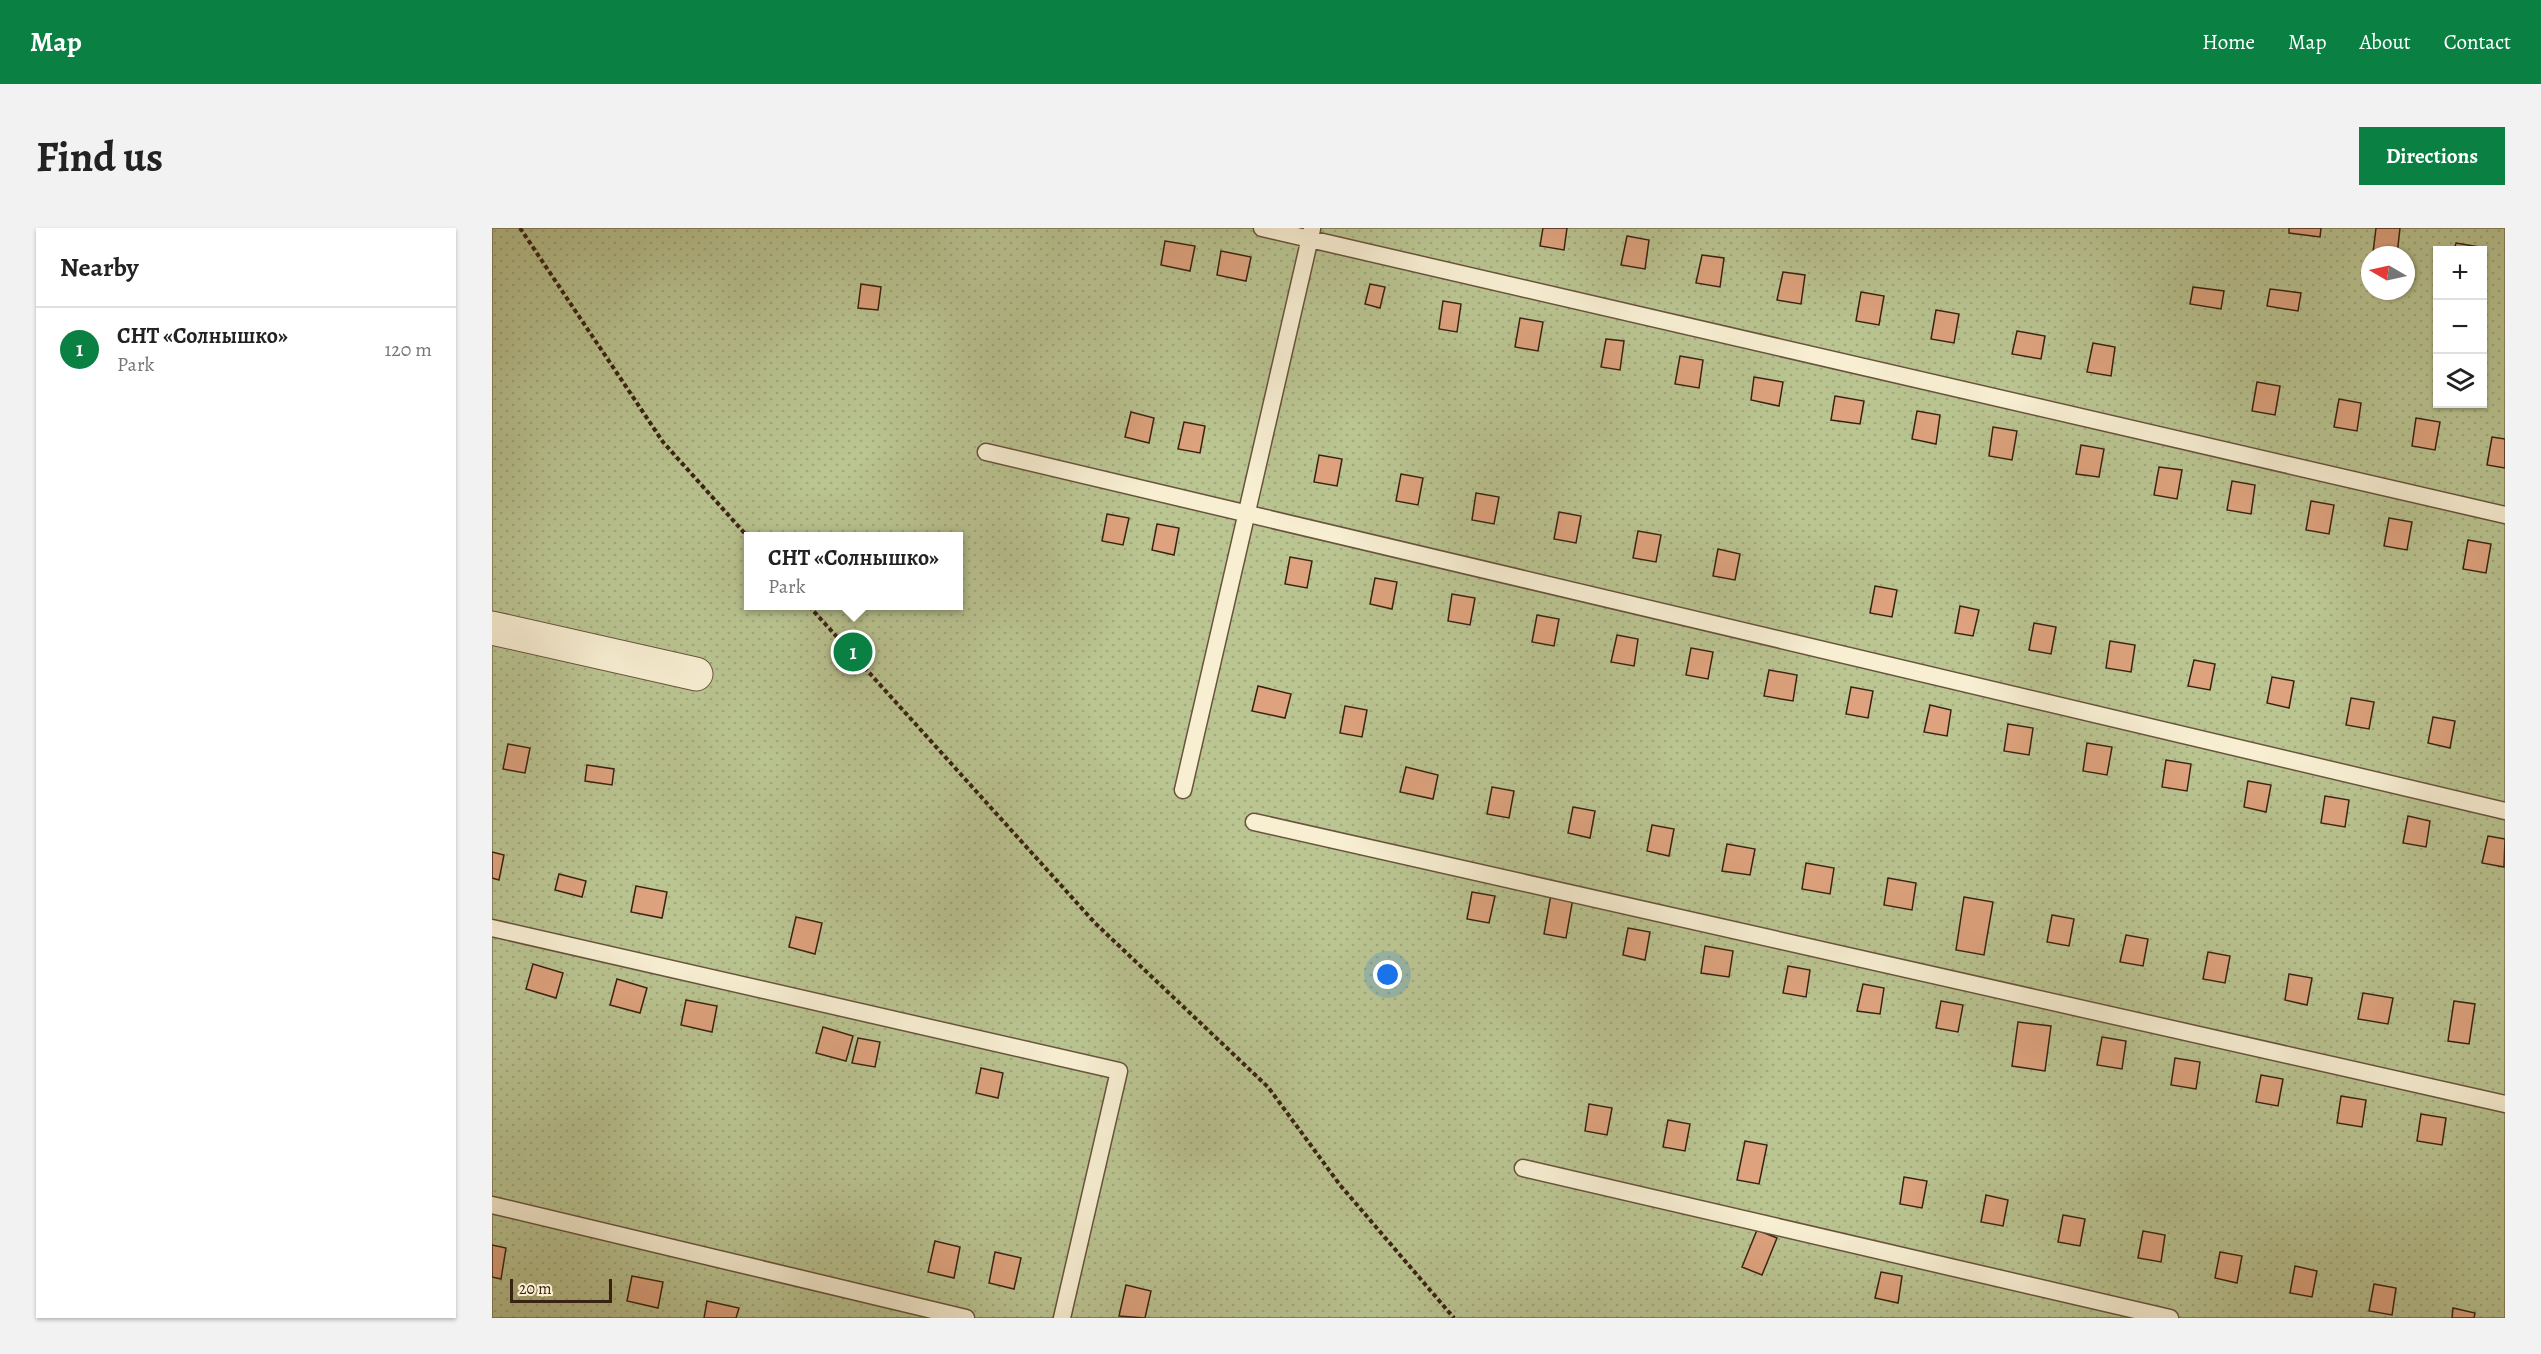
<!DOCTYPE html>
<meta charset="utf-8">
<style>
:root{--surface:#fff;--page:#f2f2f2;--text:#222;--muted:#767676;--line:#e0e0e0;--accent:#0b8043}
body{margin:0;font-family:Alegreya,serif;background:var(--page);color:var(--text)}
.controls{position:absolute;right:18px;top:18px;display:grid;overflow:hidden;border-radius:0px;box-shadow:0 2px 4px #0004}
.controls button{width:54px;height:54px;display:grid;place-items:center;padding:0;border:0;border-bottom:2px solid var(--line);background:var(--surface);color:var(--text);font:30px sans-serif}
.compass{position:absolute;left:1869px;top:18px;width:54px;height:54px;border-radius:50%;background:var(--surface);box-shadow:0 2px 4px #0004;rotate:279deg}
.scale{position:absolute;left:18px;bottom:15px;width:102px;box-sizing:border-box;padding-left:6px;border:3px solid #392212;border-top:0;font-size:16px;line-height:21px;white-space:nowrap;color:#392212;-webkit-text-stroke:4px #f8efd3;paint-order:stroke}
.you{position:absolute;left:896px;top:747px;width:21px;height:21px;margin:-15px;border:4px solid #fff;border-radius:50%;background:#1a73e8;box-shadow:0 0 0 9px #1a73e833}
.badge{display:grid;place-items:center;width:39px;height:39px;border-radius:50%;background:var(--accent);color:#fff;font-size:20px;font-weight:700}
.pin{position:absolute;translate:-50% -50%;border:3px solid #fff;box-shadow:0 2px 6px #0006}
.popup{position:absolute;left:252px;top:304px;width:219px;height:78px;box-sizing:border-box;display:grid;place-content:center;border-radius:0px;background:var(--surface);filter:drop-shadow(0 2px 4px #0005);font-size:20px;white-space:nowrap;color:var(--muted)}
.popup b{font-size:22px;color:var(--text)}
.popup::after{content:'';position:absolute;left:50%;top:100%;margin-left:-12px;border:12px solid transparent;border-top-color:var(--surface)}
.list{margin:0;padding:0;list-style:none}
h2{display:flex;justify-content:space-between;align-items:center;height:78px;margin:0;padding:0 24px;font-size:26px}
h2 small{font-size:20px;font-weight:400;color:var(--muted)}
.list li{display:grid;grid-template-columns:39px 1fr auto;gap:18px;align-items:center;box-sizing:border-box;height:84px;padding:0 24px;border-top:2px solid var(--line)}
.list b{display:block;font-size:22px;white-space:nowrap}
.list p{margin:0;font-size:20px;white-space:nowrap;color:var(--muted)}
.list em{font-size:20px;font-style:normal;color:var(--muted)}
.icon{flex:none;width:33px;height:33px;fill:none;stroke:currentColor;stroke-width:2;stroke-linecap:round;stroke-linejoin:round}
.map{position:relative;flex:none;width:2013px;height:1090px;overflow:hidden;border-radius:0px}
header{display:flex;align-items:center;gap:36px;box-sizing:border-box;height:84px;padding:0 30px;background:var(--accent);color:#fff}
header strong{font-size:28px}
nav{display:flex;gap:33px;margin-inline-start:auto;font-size:21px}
.intro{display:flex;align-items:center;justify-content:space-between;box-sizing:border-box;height:144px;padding:0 36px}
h1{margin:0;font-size:42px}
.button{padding:15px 27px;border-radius:0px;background:var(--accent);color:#fff;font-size:21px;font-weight:700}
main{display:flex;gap:36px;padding:0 36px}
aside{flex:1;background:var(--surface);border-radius:0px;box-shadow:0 2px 4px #0004}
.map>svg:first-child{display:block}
</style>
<header>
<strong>Map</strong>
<nav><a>Home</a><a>Map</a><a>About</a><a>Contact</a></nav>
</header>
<div class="intro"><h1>Find us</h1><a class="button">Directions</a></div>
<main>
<aside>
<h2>Nearby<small></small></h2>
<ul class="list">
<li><span class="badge">1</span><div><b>СНТ «Солнышко»</b><p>Park</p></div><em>120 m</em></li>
</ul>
</aside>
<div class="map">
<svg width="2013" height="1090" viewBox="0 0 2013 1090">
<defs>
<pattern id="park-dots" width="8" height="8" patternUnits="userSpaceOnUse" patternTransform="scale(1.5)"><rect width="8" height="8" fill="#bac592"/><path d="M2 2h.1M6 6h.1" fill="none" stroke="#a1a97d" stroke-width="1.8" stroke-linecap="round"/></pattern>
</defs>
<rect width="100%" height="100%" fill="#f4e7bc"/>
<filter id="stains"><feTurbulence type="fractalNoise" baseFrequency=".00333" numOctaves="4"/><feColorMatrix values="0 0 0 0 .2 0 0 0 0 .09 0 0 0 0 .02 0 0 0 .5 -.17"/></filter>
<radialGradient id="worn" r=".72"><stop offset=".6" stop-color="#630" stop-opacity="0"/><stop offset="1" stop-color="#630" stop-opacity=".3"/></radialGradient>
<path fill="url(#park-dots)" stroke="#7a7452" stroke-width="1.5" fill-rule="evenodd" d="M0,0H2013V1090H0ZM1946,22H1990V176H1946ZM1878,27H1914V63H1878ZM256,308H466V378H256Z"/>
<path fill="#dea37e" stroke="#392212" stroke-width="1.5" d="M1051,0H1075L1072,22L1048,18Z
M1797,0H1829L1828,9L1797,5Z
M1884,0H1908L1905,27L1881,25Z
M1135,8L1157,12L1153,41L1129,37Z
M673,13L703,18L698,43L669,37Z
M1964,15L1987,19V22H1962Z
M729,23L759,29L754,53L725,47Z
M1210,27L1232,30L1228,59L1204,55Z
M1291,44L1313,47L1309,76L1285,72Z
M369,56L389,59L386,82L366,80Z
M878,56L893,59L888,80L873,76Z
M1701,59L1732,63L1729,81L1698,76Z
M1778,61L1809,65L1806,83L1775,78Z
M1369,64L1392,68L1387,97L1364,93Z
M951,73L969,76L965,104L947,101Z
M1444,82L1467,86L1462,115L1439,111Z
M1028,90L1051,94L1046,123L1023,119Z
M1525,103L1553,108L1549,131L1520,126Z
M1114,111L1132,113L1128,142L1109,139Z
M1601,115L1623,119L1619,148L1595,144Z
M1188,128L1211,132L1207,160L1183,156Z
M1262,149L1291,154L1287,178L1259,172Z
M1765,154L1788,158L1783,187L1760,183Z
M1343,168L1372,173L1368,196L1339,192Z
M1847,171L1869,175L1865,203L1842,199Z
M1425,183L1448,187L1444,216L1420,211Z
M639,184L662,190L657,215L633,209Z
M1924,190L1948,194L1943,222L1920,218Z
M692,194L713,198L708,225L686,221Z
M1501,199L1525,203L1520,232L1497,228Z
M2000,209L2013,211V240L1995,237Z
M1589,217L1612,221L1607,249L1584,246Z
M827,227L850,231L845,258L822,254Z
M1667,239L1690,242L1685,271L1662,267Z
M909,246L931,250L926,277L904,273Z
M1740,253L1763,257L1759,286L1735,282Z
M984,265L1007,269L1002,296L980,292Z
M1819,273L1842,277L1837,306L1814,302Z
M1067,284L1089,288L1084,315L1062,311Z
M615,286L637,290L631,317L610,313Z
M1897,290L1920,294L1915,322L1892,318Z
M665,296L687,300L682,327L660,322Z
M1146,303L1169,307L1164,334L1141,330Z
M1976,312L1999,316L1994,345L1971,341Z
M1226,321L1248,326L1243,352L1221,348Z
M798,329L820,333L815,360L793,356Z
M883,350L905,354L900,381L878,376Z
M1383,358L1405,362L1400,389L1378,385Z
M960,366L983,370L978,397L956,393Z
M1468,378L1487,382L1481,408L1463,405Z
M1045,387L1067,391L1062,418L1040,414Z
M1542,395L1564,399L1559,426L1537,422Z
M1125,407L1146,411L1142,438L1119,434Z
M1618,413L1643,417L1639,444L1614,440Z
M1199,420L1221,424L1216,451L1194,447Z
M1702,432L1723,436L1718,462L1696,458Z
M1277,442L1305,447L1301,473L1272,468Z
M1780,449L1802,453L1797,480L1775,475Z
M766,458L799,466L793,490L760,483Z
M1359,459L1381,463L1376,490L1354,486Z
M1859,470L1882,474L1877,501L1854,497Z
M1438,477L1459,482L1455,508L1432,504Z
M853,478L875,482L870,509L848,505Z
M1941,489L1963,493L1958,520L1936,515Z
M1516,496L1541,500L1537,527L1512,523Z
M1595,515L1620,519L1615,547L1591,543Z
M16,516L38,520L33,545L11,541Z
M1674,532L1699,536L1695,563L1670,559Z
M95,537L122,541L120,557L93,553Z
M914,539L946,547L941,571L908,564Z
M1756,553L1779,557L1774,584L1752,579Z
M1000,559L1022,563L1017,590L995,586Z
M1833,568L1857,572L1853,599L1829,595Z
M1081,579L1103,583L1098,610L1076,605Z
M1916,588L1938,593L1934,619L1911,615Z
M1160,597L1182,601L1177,628L1155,623Z
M1996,608L2013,611L2012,639L1990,635Z
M1235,616L1263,621L1258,647L1230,643Z
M0,624L12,627L7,652L0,650Z
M1314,635L1342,640L1338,666L1310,661Z
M67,646L94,653L90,669L63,662Z
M1396,650L1424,655L1420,682L1392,677Z
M144,658L175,664L170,690L139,684Z
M980,664L1003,668L997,695L975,691Z
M1059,666L1081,670L1074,710L1052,706Z
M1472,669L1501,674L1492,727L1464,722Z
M1560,687L1582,691L1577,718L1555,714Z
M304,689L330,695L323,726L297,719Z
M1136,700L1158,704L1153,732L1131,727Z
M1634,707L1656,711L1651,738L1628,734Z
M1213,718L1241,723L1237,749L1209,745Z
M1716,724L1738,728L1733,755L1711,751Z
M41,736L71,745L64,770L34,761Z
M1296,738L1318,742L1314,769L1291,765Z
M1797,746L1820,750L1815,777L1793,772Z
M125,751L155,760L148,785L118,777Z
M1371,756L1392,760L1388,786L1365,783Z
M1871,765L1901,770L1896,796L1866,791Z
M194,772L225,778L220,804L189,797Z
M1449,773L1471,777L1466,804L1444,800Z
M1962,773L1983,776L1977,816L1956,813Z
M1526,794L1559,798L1553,843L1520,838Z
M331,799L361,808L354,833L324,825Z
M1610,809L1634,813L1630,841L1605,837Z
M366,810L388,814L383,839L360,835Z
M1683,830L1708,834L1704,861L1679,857Z
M489,840L511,845L506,870L484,865Z
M1769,847L1791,851L1786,878L1764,874Z
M1849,868L1874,872L1870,899L1845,895Z
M1097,876L1120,880L1115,907L1093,903Z
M1929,886L1954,890L1950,917L1925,913Z
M1176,892L1198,896L1193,923L1171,919Z
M1253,913L1275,917L1267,956L1245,952Z
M1412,949L1435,953L1430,980L1408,976Z
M1494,967L1516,972L1511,998L1489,994Z
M1571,987L1593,991L1588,1018L1566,1014Z
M1265,1002L1285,1010L1270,1047L1250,1039Z
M1651,1003L1673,1007L1669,1034L1646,1030Z
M443,1013L468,1019L462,1050L436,1044Z
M0,1017L14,1020L9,1051L0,1049Z
M503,1024L529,1030L522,1061L497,1055Z
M1728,1024L1750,1028L1745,1055L1723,1050Z
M1803,1038L1825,1043L1820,1069L1798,1065Z
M1389,1044L1410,1048L1406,1075L1383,1070Z
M140,1048L171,1054L166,1080L135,1073Z
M1882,1056L1904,1060L1900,1087L1877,1083Z
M634,1057L659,1063L653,1090L627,1088Z
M215,1073L247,1080L244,1090H212Z
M1961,1080L1983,1085L1982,1090H1960Z"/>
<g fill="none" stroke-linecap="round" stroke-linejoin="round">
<defs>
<path id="lane" d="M770,0L2013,287
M494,224L2013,583
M691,562L820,1
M762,594L2013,876
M0,700L627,843L570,1090
M1031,940L1678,1090
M0,977L474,1090"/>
<path id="street" d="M0,400L204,446"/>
</defs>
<use href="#lane" stroke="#68533c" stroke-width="19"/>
<use href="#street" stroke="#68533c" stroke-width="35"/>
<path stroke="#392212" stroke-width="4" stroke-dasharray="4.5 3" stroke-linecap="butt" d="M28,0L171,214L256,309
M317,378L603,695L776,859L848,957L962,1090"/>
<use href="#lane" stroke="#f8efd3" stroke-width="16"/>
<use href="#street" stroke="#f8efd3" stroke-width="33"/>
</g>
<rect width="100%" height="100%" filter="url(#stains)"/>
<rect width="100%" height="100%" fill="url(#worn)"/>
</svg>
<div class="controls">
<button>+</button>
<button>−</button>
<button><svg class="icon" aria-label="layers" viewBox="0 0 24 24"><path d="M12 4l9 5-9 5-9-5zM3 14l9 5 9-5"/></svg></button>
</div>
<svg class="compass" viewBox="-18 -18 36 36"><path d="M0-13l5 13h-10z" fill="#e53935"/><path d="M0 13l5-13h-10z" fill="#767676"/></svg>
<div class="scale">20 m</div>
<div class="you"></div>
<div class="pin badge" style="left:361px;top:424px">1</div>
<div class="popup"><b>СНТ «Солнышко»</b>Park</div>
</div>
</main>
